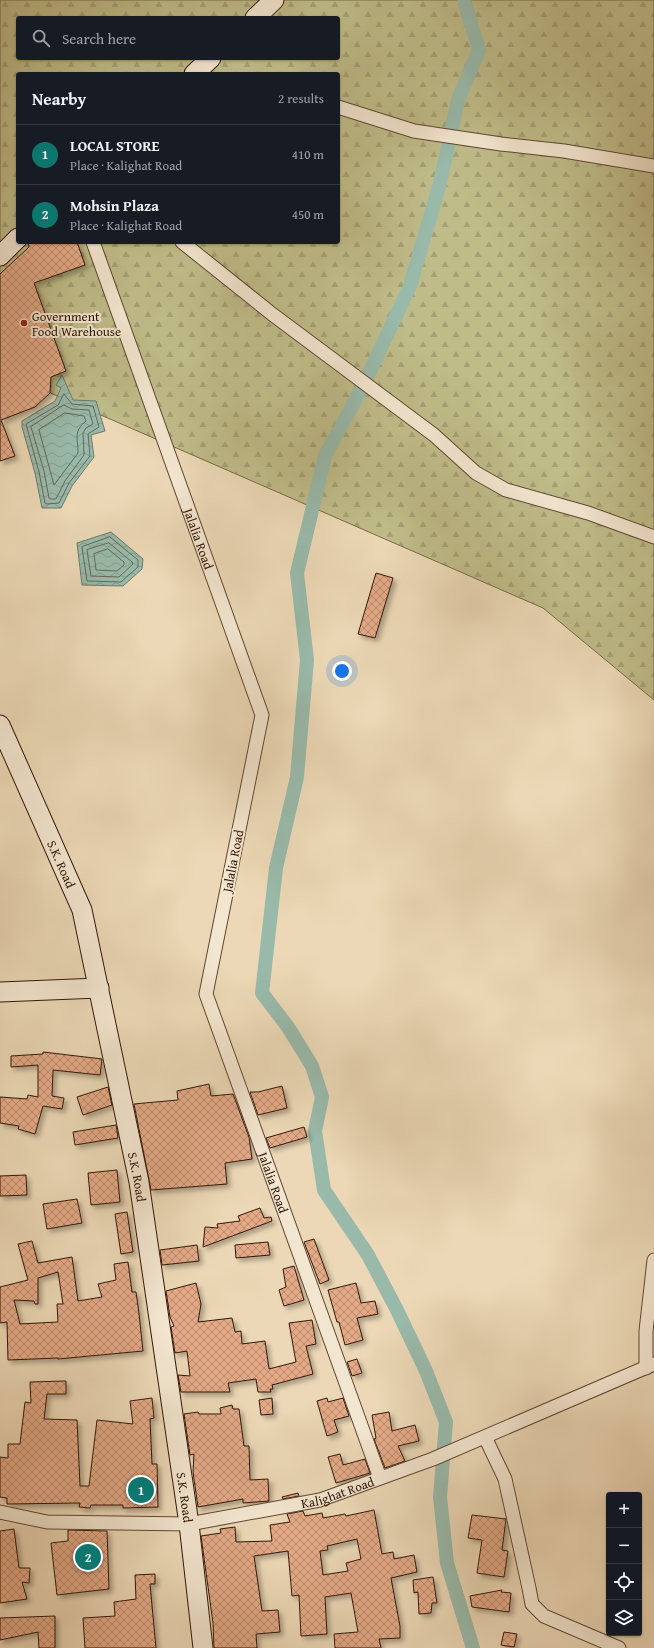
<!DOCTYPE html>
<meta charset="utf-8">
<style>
:root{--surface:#171b24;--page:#242831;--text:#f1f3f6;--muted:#9ea1a6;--line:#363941;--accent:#0f766e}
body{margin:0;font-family:"Gentium Book Plus",serif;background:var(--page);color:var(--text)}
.controls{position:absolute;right:12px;bottom:12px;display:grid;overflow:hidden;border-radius:4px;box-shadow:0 1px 3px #0004}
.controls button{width:36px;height:36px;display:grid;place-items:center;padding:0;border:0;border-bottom:1px solid var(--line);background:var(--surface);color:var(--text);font:20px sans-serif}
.you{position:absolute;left:342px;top:671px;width:14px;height:14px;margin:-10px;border:3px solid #fff;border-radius:50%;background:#1a73e8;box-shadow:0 0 0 6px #1a73e833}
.badge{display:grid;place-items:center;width:26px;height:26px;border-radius:50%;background:var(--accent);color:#fff;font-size:13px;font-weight:700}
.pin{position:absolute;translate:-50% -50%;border:2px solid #fff;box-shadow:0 1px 4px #0006}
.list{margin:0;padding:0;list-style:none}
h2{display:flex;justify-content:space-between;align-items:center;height:52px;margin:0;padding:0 16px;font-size:17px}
h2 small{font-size:13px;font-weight:400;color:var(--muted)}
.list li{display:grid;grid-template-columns:26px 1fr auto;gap:12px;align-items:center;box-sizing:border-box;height:60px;padding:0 16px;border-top:1px solid var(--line)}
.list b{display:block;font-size:15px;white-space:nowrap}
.list p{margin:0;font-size:13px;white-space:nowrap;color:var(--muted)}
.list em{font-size:13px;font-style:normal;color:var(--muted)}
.icon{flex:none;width:22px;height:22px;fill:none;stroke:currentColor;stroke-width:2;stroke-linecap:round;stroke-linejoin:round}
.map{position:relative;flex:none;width:654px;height:1648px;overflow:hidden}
.search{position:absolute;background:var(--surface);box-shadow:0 1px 3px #0004;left:16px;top:16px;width:324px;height:44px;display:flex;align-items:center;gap:10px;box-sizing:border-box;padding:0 14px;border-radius:4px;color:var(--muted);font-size:15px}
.panel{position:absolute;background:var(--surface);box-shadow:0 1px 3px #0004;left:16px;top:72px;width:324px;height:172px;border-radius:4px}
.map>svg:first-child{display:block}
</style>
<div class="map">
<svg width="654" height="1648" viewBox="0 0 654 1648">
<defs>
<pattern id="forest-firs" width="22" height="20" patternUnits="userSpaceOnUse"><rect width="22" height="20" fill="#bfbc89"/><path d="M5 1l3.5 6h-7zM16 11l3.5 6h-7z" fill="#a5a175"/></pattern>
<pattern id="water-waves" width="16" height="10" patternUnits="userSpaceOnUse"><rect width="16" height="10" fill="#99baab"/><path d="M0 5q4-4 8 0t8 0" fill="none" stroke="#849f92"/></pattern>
<pattern id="building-cross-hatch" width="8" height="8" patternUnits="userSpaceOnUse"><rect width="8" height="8" fill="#e4aa87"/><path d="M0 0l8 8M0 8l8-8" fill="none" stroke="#b9896c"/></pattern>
<filter id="shadow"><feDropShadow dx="3.5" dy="3.5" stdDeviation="2" flood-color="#0004"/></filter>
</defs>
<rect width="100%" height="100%" fill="#ecd8b6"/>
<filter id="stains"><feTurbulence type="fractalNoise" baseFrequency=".005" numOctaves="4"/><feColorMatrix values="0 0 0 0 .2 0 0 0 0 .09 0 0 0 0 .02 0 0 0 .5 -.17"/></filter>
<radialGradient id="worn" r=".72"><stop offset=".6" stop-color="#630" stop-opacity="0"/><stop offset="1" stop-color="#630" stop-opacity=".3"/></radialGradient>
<path fill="url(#forest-firs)" stroke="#786a48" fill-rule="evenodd" d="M0,0H654V700L543,608L0,371ZM18,18H338V58H18ZM18,74H338V242H18Z"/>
<path fill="url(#water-waves)" stroke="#6f7969" d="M62,375L73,400L96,401L105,431L91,435L94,457L72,486L61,508H42L35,473L22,427V421L55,401L61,388L56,385Z
M111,532L143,559L142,569L123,586L82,585L77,543Z"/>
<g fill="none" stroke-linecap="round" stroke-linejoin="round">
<path stroke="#656859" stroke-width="1" d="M64,394L72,404L93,406L99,427L88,434L90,456L69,483L59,503L47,504L45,503L39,472L26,424L58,405Z
M64,405L72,409L89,410L93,424L86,428L83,433L84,455L65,481L56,499H51L49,498L44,471L31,427Z
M65,413L84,416L86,421C73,432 78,437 78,453L54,485L39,430Z
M110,537L138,560V567L121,582L87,581L82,547Z
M109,543L132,562L133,564L119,577L91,576L87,550Z
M108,549L124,562V565L117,571L96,570L94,554Z"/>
<path stroke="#99baab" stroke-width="14" d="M464,0L479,50L458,100L440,183L410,286L364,384L325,456L297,573L307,660L297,777L276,868L262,993L288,1027L312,1066L322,1097L315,1131L324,1190L368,1255L397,1310L426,1371L446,1422L440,1497L447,1563L473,1648"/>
</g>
<path fill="url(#building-cross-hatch)" stroke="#311707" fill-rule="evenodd" filter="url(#shadow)" d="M28,242H77L85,265L34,283L66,371L51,377L50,393L35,407L1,420L15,456L0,461V274L29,247Z
M376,573L393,578L375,638L358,634Z
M43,1052L102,1059L100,1075L53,1070L52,1096L64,1098L62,1109L43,1106L35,1134L18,1129L19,1126L0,1123V1097L27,1099L28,1095L38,1097V1065L11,1067V1056L43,1054Z
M209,1084L211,1096L233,1094L249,1137L252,1159L225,1163L227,1184L151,1190L134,1104L178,1100L177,1091Z
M282,1086L287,1108L258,1115L250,1092H258Z
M108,1087L112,1105L83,1115L77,1097Z
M116,1125L118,1138L75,1145L73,1132Z
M304,1127L307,1137L270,1148L266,1138Z
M117,1170L120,1202L91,1205L88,1173Z
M26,1175L27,1195L0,1196V1176Z
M77,1199L82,1223L47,1229L43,1204Z
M260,1208L264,1218L271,1217L272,1221L203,1247L205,1227L218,1228L217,1224L240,1221L238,1216Z
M127,1212L133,1252L121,1254L115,1214Z
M314,1239L329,1280L320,1284L304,1242Z
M32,1241L38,1263L72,1257L78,1301L102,1297L98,1284L116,1280L114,1264L128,1262L132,1292H136L139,1314L143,1351L58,1359V1358L8,1360L7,1322L0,1323V1287L28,1280L18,1244ZM58,1272L63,1304H57L58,1322L20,1324L14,1300L34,1301L35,1304H38V1278Z
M268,1242L270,1255L236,1258L235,1245Z
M197,1245L199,1261L162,1265L160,1250Z
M294,1266L304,1300L284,1306L279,1290L286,1287L283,1269Z
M196,1283L201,1304L198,1322L232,1318L235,1332L241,1331L242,1344L265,1341L269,1369L296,1362L289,1323L312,1320L316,1344L306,1346L313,1374L272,1385L273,1389H270L271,1392H258L256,1379L228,1383L230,1392H181L178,1375L190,1376L187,1351L175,1353L171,1327L174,1326L170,1317L166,1291Z
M356,1283L361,1303L375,1301L378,1314L357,1318L363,1340L345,1345L339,1322H337L328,1290Z
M357,1359L362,1373L352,1376L347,1362Z
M66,1381V1394H47L44,1419L77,1420L80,1486H89L97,1420L133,1424L130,1401L152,1398L154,1418L150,1419L152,1464H157L158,1507L123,1508V1505H91L90,1508L79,1507L80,1503L7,1504V1498L0,1497V1457L8,1458V1444H20L25,1402L31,1403L30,1382Z
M272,1398L273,1414L261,1415L259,1400Z
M327,1398L328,1402L343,1398L349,1416L334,1420L338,1432L327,1436L317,1401Z
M232,1405L233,1409H239L244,1446H249L250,1480L268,1479L269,1501L243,1503V1499L198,1507L193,1472L194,1454L190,1455L184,1414L198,1412L199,1414H221L220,1408Z
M389,1412L392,1431L415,1425L419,1441L398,1446L405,1461L385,1468L374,1439L376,1438L372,1415Z
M340,1454L343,1465L365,1459L370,1473L336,1483L328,1457Z
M298,1493L299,1496L283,1499L282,1497Z
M374,1510L382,1554L393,1552L394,1559L414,1555L417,1572L391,1578L400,1626V1638L379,1639L381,1648H335L334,1634L358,1632L351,1593L325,1597L327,1634L301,1636L299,1595L292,1596L288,1551L254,1556L262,1611L278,1610L280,1632L256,1634L257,1648H214L213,1623L201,1536L221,1533L220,1529L235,1527L236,1542L272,1541L270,1525L290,1522L287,1514L303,1511L305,1516L322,1513L323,1518L345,1514L346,1516ZM357,1539L361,1559L346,1563L348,1571L323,1575L320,1551L328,1550L327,1546Z
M472,1515L506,1519L502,1550L508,1551L504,1577L477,1573L482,1540L468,1538Z
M14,1529L19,1568H30L29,1583L22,1582L27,1599L0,1603V1531Z
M68,1530L107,1531L109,1589L57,1595L51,1543L68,1541Z
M155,1574V1584H150L156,1648H85L83,1618L115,1616L114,1602L136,1599L135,1575Z
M433,1577L437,1603H432L431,1613L419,1614L418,1592L414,1593L413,1580Z
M502,1590L501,1592L511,1593L509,1612L472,1607L470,1596Z
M55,1616V1648H39L38,1632L0,1640V1618Z
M504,1632L517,1634L514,1647L501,1645Z"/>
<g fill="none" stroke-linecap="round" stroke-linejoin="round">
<defs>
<g id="street">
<path d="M338,107L414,131L501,144L564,151L654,166"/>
<path id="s1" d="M93,242L262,715L206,994L380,1478"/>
<path d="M182,242L272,314L434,435L476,473L506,490L588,513L654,537"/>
<path d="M646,1368V1331L654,1260"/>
<path d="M485,1437L505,1479L529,1588L532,1604L544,1616L619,1648"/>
<path id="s2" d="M0,1512L47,1522L189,1524L320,1500L433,1459L654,1364"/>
</g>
<g id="secondary">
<path d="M255,18L274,0"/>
<path d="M194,74L211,58"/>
<path d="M0,256L18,238"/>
<path id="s3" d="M0,725L82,910L139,1182L189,1524L203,1648"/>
<path d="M0,992L99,988"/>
</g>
</defs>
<use href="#street" stroke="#604733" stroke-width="15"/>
<use href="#secondary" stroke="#311707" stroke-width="21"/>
<use href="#street" stroke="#f3e6d0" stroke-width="13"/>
<use href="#secondary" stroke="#f3e6d0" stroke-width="19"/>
</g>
<circle fill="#8f2418" stroke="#f3e6d0" stroke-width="1.5" cx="24" cy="323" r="4"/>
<g text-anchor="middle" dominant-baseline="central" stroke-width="4" stroke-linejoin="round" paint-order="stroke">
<g font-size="13" fill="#311707" stroke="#f3e6d0" text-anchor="start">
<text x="32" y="316">Government<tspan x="32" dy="15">Food Warehouse</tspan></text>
</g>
<g font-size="13" fill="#311707" stroke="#f3e6d0">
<text stroke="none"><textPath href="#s1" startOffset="315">Jalalia Road</textPath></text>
<text transform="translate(233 861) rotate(-79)">Jalalia Road</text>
<text stroke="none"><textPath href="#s3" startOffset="152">S.K. Road</textPath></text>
<text stroke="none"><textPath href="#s3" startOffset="475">S.K. Road</textPath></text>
<text stroke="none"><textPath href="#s1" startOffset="987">Jalalia Road</textPath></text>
<text stroke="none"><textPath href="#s2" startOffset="342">Kalighat Road</textPath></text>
<text stroke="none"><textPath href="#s3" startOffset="799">S.K. Road</textPath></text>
</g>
</g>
<rect width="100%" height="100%" filter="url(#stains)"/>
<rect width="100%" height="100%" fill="url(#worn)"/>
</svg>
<div class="controls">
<button>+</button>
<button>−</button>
<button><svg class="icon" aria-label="locate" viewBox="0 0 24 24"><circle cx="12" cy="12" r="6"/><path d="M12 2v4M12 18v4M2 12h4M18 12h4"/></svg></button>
<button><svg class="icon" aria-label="layers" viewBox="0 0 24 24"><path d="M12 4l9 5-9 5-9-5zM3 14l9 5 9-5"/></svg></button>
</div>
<div class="you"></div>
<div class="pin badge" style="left:141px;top:1490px">1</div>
<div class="pin badge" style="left:88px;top:1557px">2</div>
<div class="search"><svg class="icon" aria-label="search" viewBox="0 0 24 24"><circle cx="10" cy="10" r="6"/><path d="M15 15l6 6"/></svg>Search here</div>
<section class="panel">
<h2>Nearby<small>2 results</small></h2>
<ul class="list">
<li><span class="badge">1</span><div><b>LOCAL STORE</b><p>Place · Kalighat Road</p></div><em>410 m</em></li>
<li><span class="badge">2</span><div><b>Mohsin Plaza</b><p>Place · Kalighat Road</p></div><em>450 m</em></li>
</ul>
</section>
</div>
